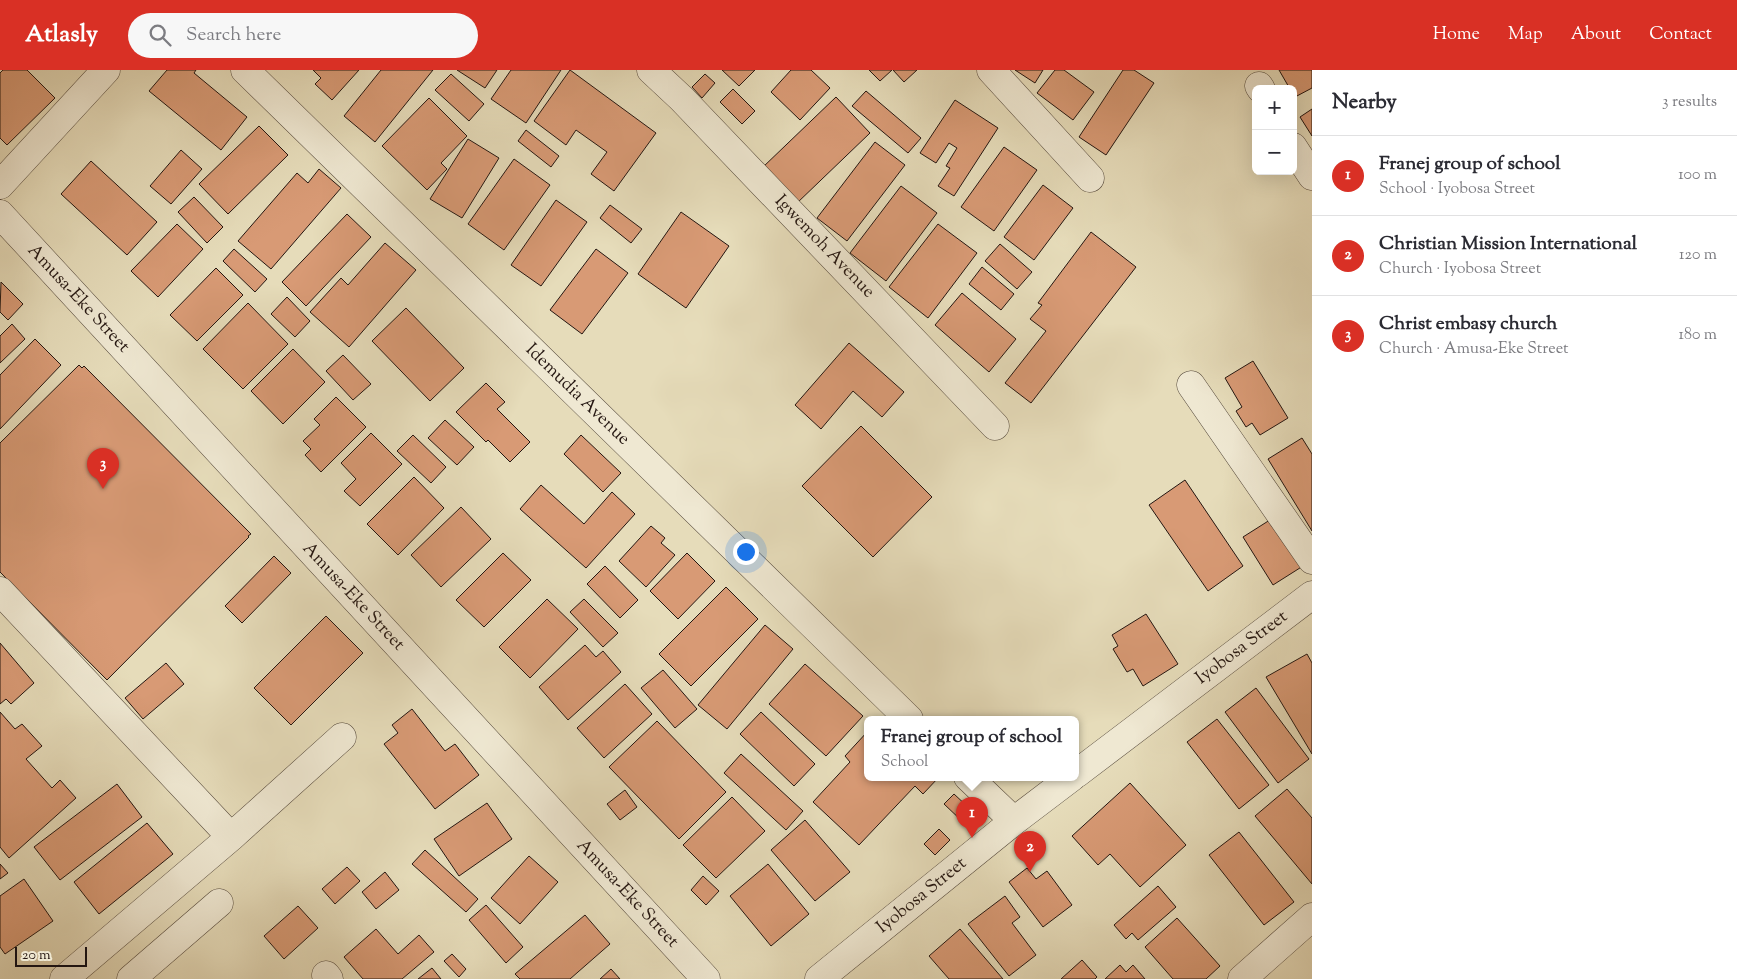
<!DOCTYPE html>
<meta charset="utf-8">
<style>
:root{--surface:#fff;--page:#f7f7f7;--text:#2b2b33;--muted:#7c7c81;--line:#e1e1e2;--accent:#d93025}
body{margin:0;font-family:"Sorts Mill Goudy",serif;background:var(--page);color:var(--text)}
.controls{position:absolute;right:15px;top:15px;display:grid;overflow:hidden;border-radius:8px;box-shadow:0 5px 20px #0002}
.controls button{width:45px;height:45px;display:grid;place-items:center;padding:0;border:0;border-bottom:1px solid var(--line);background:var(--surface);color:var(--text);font:25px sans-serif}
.scale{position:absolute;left:15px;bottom:12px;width:72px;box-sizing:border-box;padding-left:5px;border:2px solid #241611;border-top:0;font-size:14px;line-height:18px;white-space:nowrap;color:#241611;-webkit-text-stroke:4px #efe8d2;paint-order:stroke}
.you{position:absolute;left:745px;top:481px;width:18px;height:18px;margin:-12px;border:4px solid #fff;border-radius:50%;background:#1a73e8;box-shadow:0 0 0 8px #1a73e833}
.badge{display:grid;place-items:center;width:32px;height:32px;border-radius:50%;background:var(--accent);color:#fff;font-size:16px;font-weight:700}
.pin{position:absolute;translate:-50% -41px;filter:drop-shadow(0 1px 2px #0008)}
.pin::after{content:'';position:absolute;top:26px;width:18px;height:15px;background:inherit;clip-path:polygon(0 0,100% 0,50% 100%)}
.popup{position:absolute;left:864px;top:646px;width:215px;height:65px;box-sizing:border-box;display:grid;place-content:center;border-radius:8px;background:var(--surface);filter:drop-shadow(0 1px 4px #0005);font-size:16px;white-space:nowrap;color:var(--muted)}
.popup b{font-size:19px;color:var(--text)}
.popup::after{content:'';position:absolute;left:50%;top:100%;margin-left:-10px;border:10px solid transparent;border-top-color:var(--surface)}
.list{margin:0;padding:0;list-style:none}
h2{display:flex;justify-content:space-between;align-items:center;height:65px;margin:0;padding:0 20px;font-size:21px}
h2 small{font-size:16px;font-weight:400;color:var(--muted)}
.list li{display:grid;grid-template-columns:32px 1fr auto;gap:15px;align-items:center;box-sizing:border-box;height:80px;padding:0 20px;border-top:1px solid var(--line)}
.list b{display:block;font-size:19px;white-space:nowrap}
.list p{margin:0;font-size:16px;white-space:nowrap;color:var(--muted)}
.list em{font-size:16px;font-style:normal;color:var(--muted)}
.icon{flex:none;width:28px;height:28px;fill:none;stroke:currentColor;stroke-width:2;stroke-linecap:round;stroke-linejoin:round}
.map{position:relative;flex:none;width:1312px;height:909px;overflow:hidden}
header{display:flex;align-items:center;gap:30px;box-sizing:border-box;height:70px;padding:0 25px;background:var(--accent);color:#fff}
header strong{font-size:24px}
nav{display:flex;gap:28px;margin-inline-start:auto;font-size:18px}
.search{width:350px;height:45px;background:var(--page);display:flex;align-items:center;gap:12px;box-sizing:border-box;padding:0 18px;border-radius:28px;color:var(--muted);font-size:19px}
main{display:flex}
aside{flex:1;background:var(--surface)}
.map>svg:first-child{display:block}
</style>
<header>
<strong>Atlasly</strong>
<div class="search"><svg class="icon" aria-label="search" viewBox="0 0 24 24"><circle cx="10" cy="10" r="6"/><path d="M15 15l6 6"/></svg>Search here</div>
<nav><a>Home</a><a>Map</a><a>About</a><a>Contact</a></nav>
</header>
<main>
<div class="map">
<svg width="1312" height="909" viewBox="0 0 1312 909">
<rect width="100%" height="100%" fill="#e6dcba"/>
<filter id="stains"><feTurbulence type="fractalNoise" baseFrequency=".004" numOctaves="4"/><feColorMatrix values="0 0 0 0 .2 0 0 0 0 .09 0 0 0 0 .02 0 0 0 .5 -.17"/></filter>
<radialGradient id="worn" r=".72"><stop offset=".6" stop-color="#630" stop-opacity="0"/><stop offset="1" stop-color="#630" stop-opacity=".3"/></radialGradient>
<path fill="#d89a75" stroke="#241611" d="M3,0H27L55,28L7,75L0,68V3Z
M167,0H196L194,3L247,47L221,80L149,21Z
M313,0H359L332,30L315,14L321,8Z
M381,0H433L375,72L344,46Z
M457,0H497L485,18Z
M511,0H561L526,53L491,29Z
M570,0L656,63L614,121L591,104L607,82L576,60L566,75L534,51Z
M722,0H755L739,16Z
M791,0H811L830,18L800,50L771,22Z
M869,0H892L880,11Z
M893,0H917L904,12Z
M1015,0H1043L1035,13Z
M1055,0H1064L1094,22L1073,50L1037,23Z
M1123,0H1134L1154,13L1106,85L1079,67Z
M1279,0H1312V18L1295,27L1293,19H1290Z
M451,4L484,34L469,51L435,20Z
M705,4L715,13L702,28L692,17Z
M733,19L755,41L742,54L720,32Z
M866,21L921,68L908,83L852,36Z
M836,27L870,63L796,134L762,98Z
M429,28L467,66L441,93L447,99L427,120L382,76Z
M955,30L998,58L954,126L938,116L950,98L946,96L957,78L949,73L936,93L920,83Z
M1312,39V66L1300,47Z
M259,56L288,85L228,144L199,114Z
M526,60L559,86L551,97L518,71Z
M468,69L499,88L462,148L430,129Z
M875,72L905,95L847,171L817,148Z
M1004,77L1037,100L994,161L961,137Z
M181,80L202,99L171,134L150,116Z
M514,89L550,115L504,180L468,154Z
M91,91L157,152L127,185L61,124Z
M319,99L341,118L271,199L238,171L297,103L308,113Z
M1043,115L1073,138L1034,190L1004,167Z
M901,116L937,143L886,211L850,183Z
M194,127L223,157L207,173L178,142Z
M556,130L587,152L541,216L511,195Z
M610,135L642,159L631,173L600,148Z
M681,142L729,176L686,238L638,204Z
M347,144L371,167L306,236L282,212Z
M177,154L203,179L158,227L131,201Z
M938,154L977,183L928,248L889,217Z
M1091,162L1136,197L1031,333L1005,313L1046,261L1030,249L1042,235L1038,233Z
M385,173L416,200L349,277L310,242L341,208L348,215Z
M1000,174L1032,202L1017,219L985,191Z
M234,179L267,209L255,222L223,191Z
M596,179L628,203L582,264L550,240Z
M982,197L1014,224L1001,240L969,214Z
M216,198L243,225L197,271L170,245Z
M1,212L23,234L8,250L0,242Z
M962,223L1016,269L989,302L935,255Z
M287,227L310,251L295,267L271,244Z
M248,233L288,274L243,319L203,279Z
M406,238L464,298L430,331L372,271Z
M12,254L25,269L0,293V266Z
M35,269L61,295L0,359V305Z
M849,273L904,322L882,347L853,321L821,359L795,335Z
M293,279L325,312L283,354L251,321Z
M343,285L371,314L353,330L326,301Z
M1253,291L1288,348L1260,365L1252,353L1246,357L1236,341L1242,337L1225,308Z
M79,295L82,298L84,296L251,464L248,466L249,467L107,610L0,502V373Z
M486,313L505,332L497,339L530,372L510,392L488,370L486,372L456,342Z
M336,327L366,357L321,402L305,385L311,379L303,371L320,355L314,349Z
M445,350L474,377L457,395L428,368Z
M861,356L932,427L873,487L802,416Z
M371,363L402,394L360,436L344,421L356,409L341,393Z
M413,365L446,397L431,413L397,381Z
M581,365L621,403L603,422L564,384Z
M1302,368L1312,384V461L1268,389Z
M414,407L444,438L398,485L367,454Z
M1185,410L1243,496L1208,521L1149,435Z
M541,415L584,454L612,422L635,444L586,498L520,439Z
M461,437L491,469L441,517L411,485Z
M1273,448L1303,496L1273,515L1243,467Z
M651,456L665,468L661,473L675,485L646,517L619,491Z
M503,483L531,510L484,557L456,530Z
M687,483L715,511L678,549L650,521Z
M274,486L291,503L242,553L225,536Z
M605,496L638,530L620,548L587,514Z
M726,517L758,549L691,616L659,584Z
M547,529L578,559L530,608L499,577Z
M584,529L618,563L603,577L570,542Z
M1146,544L1178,594L1143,616L1133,599L1127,602L1113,579L1118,576L1112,565Z
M326,546L363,583L291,655L254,618Z
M765,555L793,579L727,659L698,635Z
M0,573L34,613L11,634L6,629L0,634Z
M585,575L596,587L603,581L621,602L568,650L539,617Z
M1307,584L1312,593V684L1266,607Z
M166,593L184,614L143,649L125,628Z
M805,594L863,646L826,686L769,634Z
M663,600L697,639L675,658L641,618Z
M625,614L652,644L604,688L577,658Z
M1256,618L1309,689L1278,713L1225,642Z
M412,639L445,681L455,674L479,705L435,739L384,674L398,663L392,655Z
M0,642L15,659L22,654L42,676L26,689L52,718L60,710L76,728L9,788L0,777Z
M761,642L815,694L794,716L740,664Z
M1217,649L1269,715L1239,739L1187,672Z
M657,651L726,722L679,769L609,697Z
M868,661V707H939L923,724L915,716L859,775L813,732L850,692L845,686Z
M741,684L803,741L786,760L724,703Z
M1130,713L1186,775L1140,817L1110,784L1098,795L1072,766Z
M117,714L142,747L60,810L34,777Z
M1287,719L1312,748V814L1255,746Z
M625,720L637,737L620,750L607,734Z
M954,724L968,737L965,741L970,745L963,752L944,734Z
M732,727L765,761L716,808L683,775Z
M487,733L512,769L459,806L434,769Z
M805,750L850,802L815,831L771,780Z
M147,753L173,784L99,844L74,812Z
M939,759L950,770L935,785L924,774Z
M1239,762L1294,832L1264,855L1209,785Z
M425,780L478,829L466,842L412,794Z
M529,786L558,812L520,854L491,828Z
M0,794L8,803L0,809Z
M768,794L809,844L771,876L730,826Z
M347,797L360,811L335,834L322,819Z
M1027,798L1036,809L1047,801L1072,835L1043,857L1009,812Z
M385,802L399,820L376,839L362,822Z
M703,806L719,821L706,835L691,820Z
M24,809L53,851L5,884L0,877V826Z
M1158,816L1176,837L1138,870L1132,863L1126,869L1114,855Z
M1005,826L1020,847L1012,853L1036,885L1009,906L968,854Z
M486,835L523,877L506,893L469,850Z
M298,836L318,858L284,889L264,866Z
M585,845L610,874L570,909H520L515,904Z
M1177,848L1220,896L1206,909H1173L1145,877Z
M376,859L398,884L419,865L434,882L402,909H363L344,887Z
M960,859L1003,909H949L929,886Z
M452,884L466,899L459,907L444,891Z
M1082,890L1097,907L1095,909H1061Z
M1120,895L1126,902L1133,895L1145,909H1105Z
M432,898L441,909H418Z
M611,899L620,909H600Z"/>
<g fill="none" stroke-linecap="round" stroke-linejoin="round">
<defs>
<path id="minor" d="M245,0L909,649
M651,0L682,29L995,356
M991,0L1090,108
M1259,16L1261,19
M1293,77L1312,106
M0,115L106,0
M0,144L706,909
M1191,315L1312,490
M0,521L231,767
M1076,704L1312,525
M968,707L1014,751
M326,905L329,909
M64,909L231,767L342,667
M131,909L219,833
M819,909L1014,751L1072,707
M1242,909L1312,847"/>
</defs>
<use href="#minor" stroke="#54483b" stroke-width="29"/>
<use href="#minor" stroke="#efe8d2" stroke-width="28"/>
</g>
<g text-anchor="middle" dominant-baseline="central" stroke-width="4.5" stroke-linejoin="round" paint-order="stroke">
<g font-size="18" fill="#241611" stroke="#efe8d2">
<text transform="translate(824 177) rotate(46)">Igwemoh Avenue</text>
<text transform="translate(78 229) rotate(47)">Amusa-Eke Street</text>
<text transform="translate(577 325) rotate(44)">Idemudia Avenue</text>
<text transform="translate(353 527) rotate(47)">Amusa-Eke Street</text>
<text transform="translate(1242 578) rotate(-37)">Iyobosa Street</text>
<text transform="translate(627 824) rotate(47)">Amusa-Eke Street</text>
<text transform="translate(922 826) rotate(-39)">Iyobosa Street</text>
</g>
</g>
<rect width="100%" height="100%" filter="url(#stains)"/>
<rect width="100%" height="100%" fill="url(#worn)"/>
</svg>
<div class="controls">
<button>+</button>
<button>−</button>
</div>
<div class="scale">20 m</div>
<div class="you"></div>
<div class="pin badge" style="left:972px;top:768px">1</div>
<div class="popup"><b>Franej group of school</b>School</div>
<div class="pin badge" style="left:1030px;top:802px">2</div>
<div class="pin badge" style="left:103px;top:419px">3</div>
</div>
<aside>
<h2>Nearby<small>3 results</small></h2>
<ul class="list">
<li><span class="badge">1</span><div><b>Franej group of school</b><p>School · Iyobosa Street</p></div><em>100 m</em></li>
<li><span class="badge">2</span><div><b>Christian Mission International</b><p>Church · Iyobosa Street</p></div><em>120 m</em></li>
<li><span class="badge">3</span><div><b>Christ embasy church</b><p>Church · Amusa-Eke Street</p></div><em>180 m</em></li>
</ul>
</aside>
</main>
